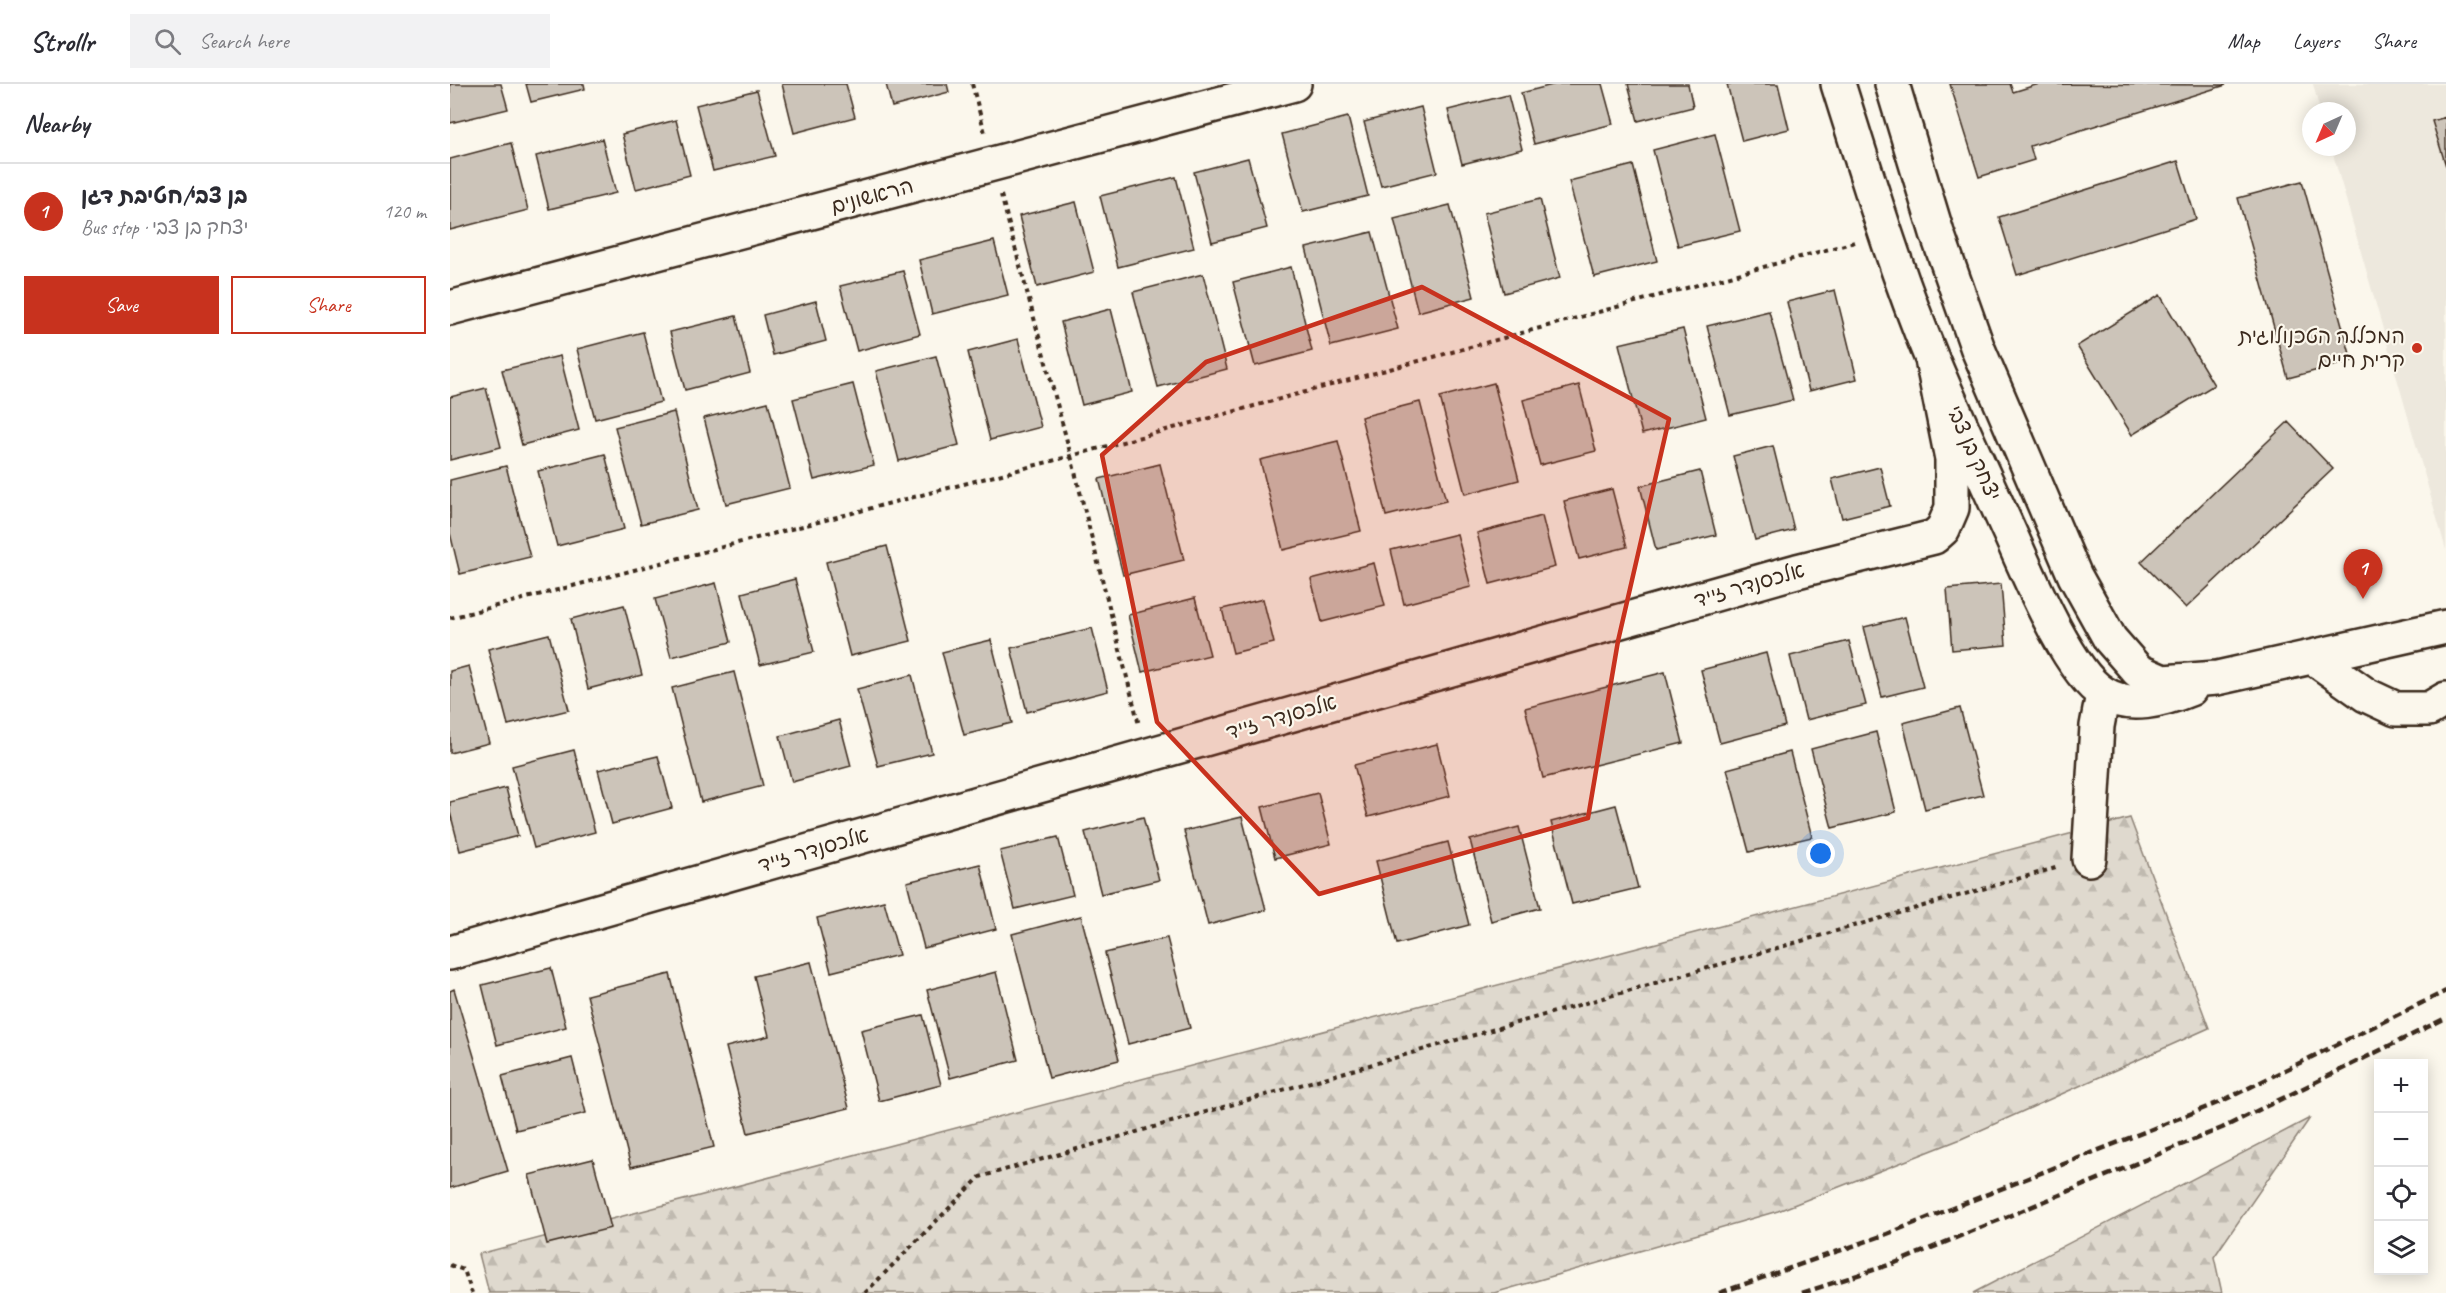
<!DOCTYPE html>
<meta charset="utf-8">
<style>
:root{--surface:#fff;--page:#f2f2f3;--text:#2b2b33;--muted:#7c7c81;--line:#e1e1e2;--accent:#c8321e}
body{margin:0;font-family:Caveat,"Playpen Sans Hebrew",sans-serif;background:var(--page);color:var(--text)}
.controls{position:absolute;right:18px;bottom:18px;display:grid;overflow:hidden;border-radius:0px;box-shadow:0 3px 15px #0003}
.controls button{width:54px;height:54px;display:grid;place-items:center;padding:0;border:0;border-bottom:2px solid var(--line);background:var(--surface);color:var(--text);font:30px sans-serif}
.compass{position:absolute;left:1852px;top:18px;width:54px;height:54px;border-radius:50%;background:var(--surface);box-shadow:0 3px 15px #0003;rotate:224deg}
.you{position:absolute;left:1371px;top:770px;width:21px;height:21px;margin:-15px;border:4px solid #fff;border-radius:50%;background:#1a73e8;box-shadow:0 0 0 9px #1a73e833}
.badge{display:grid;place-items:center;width:39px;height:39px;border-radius:50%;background:var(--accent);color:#fff;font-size:20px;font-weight:700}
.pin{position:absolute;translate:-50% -50px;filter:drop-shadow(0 2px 3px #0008)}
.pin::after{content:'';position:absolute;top:32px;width:21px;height:18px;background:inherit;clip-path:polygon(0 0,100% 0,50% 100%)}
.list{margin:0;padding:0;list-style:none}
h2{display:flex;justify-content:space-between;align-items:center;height:78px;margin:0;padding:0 24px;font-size:26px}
h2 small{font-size:20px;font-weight:400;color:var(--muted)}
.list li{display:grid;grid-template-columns:39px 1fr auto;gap:18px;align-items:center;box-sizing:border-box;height:96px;padding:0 24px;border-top:2px solid var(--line)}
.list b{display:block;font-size:22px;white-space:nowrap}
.list p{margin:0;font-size:20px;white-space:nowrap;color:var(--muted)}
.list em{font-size:20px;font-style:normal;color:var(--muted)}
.actions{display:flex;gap:12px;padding:18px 24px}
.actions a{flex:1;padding:14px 0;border:2px solid var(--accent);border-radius:0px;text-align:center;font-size:21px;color:var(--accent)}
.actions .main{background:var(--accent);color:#fff}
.icon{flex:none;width:33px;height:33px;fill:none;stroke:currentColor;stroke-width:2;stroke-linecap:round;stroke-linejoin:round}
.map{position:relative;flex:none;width:1996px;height:1209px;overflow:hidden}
header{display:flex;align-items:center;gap:36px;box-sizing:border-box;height:84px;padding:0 30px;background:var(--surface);border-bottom:2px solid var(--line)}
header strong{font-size:28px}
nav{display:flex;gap:33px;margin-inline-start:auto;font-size:21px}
.search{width:420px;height:54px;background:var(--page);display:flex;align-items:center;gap:15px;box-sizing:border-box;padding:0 21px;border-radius:0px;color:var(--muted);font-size:22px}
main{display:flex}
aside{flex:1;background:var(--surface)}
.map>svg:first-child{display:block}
</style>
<header>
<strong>Strollr</strong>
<div class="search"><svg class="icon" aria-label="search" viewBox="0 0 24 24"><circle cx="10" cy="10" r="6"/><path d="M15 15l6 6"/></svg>Search here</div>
<nav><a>Map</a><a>Layers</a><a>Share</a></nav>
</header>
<main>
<aside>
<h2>Nearby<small></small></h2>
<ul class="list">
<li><span class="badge">1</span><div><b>בן צבי/חטיבת דגן</b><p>Bus stop · יצחק בן צבי</p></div><em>120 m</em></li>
</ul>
<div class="actions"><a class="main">Save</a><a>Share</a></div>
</aside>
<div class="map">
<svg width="1996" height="1209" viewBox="0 0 1996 1209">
<defs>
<pattern id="forest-firs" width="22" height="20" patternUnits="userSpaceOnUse" patternTransform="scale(1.5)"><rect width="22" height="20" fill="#dfd9ce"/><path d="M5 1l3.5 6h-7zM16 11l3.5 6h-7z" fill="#c0bab0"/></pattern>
</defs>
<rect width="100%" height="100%" fill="#fbf7ec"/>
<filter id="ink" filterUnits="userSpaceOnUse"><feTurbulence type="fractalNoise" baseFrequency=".0167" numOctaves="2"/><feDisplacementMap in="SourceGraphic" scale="12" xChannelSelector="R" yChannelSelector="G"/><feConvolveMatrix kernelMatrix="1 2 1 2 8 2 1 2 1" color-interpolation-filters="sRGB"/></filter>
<g filter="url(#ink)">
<path fill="#ede8dd" d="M1863,0H1996V466L1881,63H1897V27H1870Z"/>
<path fill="url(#forest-firs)" stroke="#8d8276" stroke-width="1.5" d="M1680,734L1759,944L1511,1055L1328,1127L1044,1209H39L29,1170Z
M1860,1034L1764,1173L1772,1209H1523Z"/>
<path fill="#ccc4b9" stroke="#3b2a1e" stroke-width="1.5" d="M0,0H51L58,25L0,39Z
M76,0H134L135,5L81,18Z
M332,0H396L405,33L344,49Z
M436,0H497L499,8L442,23Z
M1106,0H1152L1163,40L1084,60L1071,9Z
M1178,0H1238L1243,23L1188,37Z
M1277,0H1328L1339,45L1292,57Z
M1500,0H1560L1563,8L1589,0L1776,1L1580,62L1584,76L1529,93Z
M307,6L325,72L263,87L246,21Z
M1058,11L1072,65L1012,80L998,26Z
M971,23L987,88L931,102L914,38Z
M898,33L918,112L853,128L832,50Z
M1996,33V82L1982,37Z
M226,36L240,91L186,105L172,50Z
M1265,50L1290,147L1228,162L1203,66Z
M152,55L166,109L99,125L86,72Z
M61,59L78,126L0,146V75Z
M798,74L817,144L762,158L744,88Z
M1728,77L1746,135L1567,191L1549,133Z
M1183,81L1207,177L1144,193L1119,97Z
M726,93L744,164L668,183L650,112Z
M1852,97L1902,277L1838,294L1788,114Z
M1090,115L1110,194L1054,209L1034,129Z
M626,118L644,188L587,203L569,132Z
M1000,121L1024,213L968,228L944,135Z
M922,148L948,245L881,262L856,164Z
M544,157L558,211L482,230L469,176Z
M841,183L862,267L805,282L783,198Z
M453,187L470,250L407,267L390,202Z
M753,190L777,285L708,303L683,208Z
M1385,206L1407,295L1359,307L1337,218Z
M1710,211L1764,301L1682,351L1627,262Z
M366,217L376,257L323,271L313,231Z
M661,225L682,308L632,321L611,238Z
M1319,227L1343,316L1280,331L1257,242Z
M286,232L300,289L235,306L220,248Z
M1233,245L1256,334L1192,350L1169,260Z
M193,248L211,318L145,335L127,265Z
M568,255L591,343L540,356L518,268Z
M110,272L129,346L72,361L52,286Z
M486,272L509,361L449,377L426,287Z
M1044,299L1069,396L1015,410L990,313Z
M403,300L424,381L364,396L343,315Z
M1129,301L1146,367L1090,381L1073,316Z
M36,304L51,363L0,376V313Z
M318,318L340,404L276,420L254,334Z
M970,318L996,417L936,432L911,333Z
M224,328L248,426L191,440L165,343Z
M1838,338L1883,385L1736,524L1691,478Z
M888,357L911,447L833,466L810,376Z
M1323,362L1344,446L1305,456L1283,372Z
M155,370L174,445L107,462L88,387Z
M710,380L734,476L673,491L649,395Z
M56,382L80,473L10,490L0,449V396Z
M1430,383L1440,422L1392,434L1382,395Z
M1250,387L1266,451L1206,466L1190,402Z
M1162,405L1177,463L1129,475L1114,417Z
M1092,432L1105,483L1040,500L1027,449Z
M1007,450L1021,503L954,520L941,466Z
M437,462L461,557L400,572L376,478Z
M924,479L935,522L872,538L861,495Z
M345,495L364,568L310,581L292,509Z
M266,499L281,558L221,573L205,515Z
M1551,500L1556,561L1502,566L1497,505Z
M745,514L760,571L692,588L678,531Z
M813,515L824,559L783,569L772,525Z
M174,521L192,591L138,605L121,535Z
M1455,533L1473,603L1432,613L1414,543Z
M642,544L658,607L577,628L561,564Z
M99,550L119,626L58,641L38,565Z
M541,556L562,639L514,651L492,568Z
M1399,557L1416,621L1356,636L1340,572Z
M1316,569L1335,642L1270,659L1251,586Z
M19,582L39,659L0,669V587Z
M284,588L313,702L251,718L222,604Z
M1215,588L1233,659L1093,694L1075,624Z
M462,591L482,669L428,682L407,605Z
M1510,624L1533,711L1475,725L1453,639Z
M389,636L401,682L342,698L330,652Z
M1426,648L1446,728L1382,744L1361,665Z
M987,660L1000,712L918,733L904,681Z
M124,666L145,748L84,764L62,682Z
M1340,668L1362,753L1299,768L1277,685Z
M208,672L222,724L162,740L148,686Z
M56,704L68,752L10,767L0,728V718Z
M868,709L881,760L825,774L812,723Z
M1166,721L1188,804L1122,820L1101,738Z
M693,733L709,796L651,810L635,748Z
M792,733L816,826L758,841L734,747Z
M1069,743L1090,824L1041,837L1020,756Z
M608,753L623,811L565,825L550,767Z
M998,758L1019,841L947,860L926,777Z
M530,780L546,845L474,864L457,798Z
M434,817L449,871L381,888L367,834Z
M631,832L669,976L599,994L562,850Z
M717,854L740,944L678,960L655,869Z
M361,878L399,1024L298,1049L276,963L319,952L304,892Z
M101,884L116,943L47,961L32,901Z
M546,888L568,976L500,994L477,906Z
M220,890L264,1063L181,1083L137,911Z
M4,905L58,1087L0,1104V907Z
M473,931L491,1001L429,1017L411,946Z
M122,974L136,1029L66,1046L52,992Z
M143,1075L161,1144L97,1160L79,1091Z"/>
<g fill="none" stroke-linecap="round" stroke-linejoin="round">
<defs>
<path id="minor" d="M1388,0C1417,92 1445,186 1482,275C1507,335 1535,394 1562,454C1579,492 1619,588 1653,609C1679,626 1713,616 1740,605
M1442,0L1487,149L1528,265L1625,492L1660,555L1688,587L1713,598L1767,594L1996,543
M0,224L844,0
M1864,574L1916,611L1946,625H1979L1996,615
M1639,775L1647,642L1653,610
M0,869L1347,487L1484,453L1493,445L1502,424V375L1482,275"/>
</defs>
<use href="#minor" stroke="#3b2a1e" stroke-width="38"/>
<path stroke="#3b2a1e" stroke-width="4" stroke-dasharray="4.5 4.5" stroke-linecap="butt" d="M522,0L535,49
M551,111L621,372L689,641
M0,534L621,372L1405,158
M0,1181L14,1186L22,1209
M415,1209L530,1093L1609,783"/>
<use href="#minor" stroke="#fbf7ec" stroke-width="33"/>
<path stroke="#3b2a1e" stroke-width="4.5" stroke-dasharray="9 4.5" stroke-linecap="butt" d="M1269,1209L1437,1150L1770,1018L1996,907
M1352,1209L1445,1179L1772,1044L1996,934"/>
</g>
</g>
<path fill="#c8321e" fill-opacity="0.2" stroke="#c8321e" stroke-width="4.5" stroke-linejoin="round" d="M972,203L1219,335L1168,557L1138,734L869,810L707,638L652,371L756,278Z"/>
<circle fill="#c8321e" stroke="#fbf7ec" stroke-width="2" cx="1967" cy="264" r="6"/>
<g text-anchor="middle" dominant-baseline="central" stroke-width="4.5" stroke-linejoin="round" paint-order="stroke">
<g font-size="21" fill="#3b2a1e" stroke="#fbf7ec">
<text transform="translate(422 112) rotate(-15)">הראשונים</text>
<text transform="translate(1524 369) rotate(66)">יצחק בן צבי</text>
<text transform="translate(1299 501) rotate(-16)">אלכסנדר זייד</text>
<text transform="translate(831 633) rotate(-16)">אלכסנדר זייד</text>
<text transform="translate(363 766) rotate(-16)">אלכסנדר זייד</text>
</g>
<g font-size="21" fill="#3b2a1e" stroke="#fbf7ec" text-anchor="end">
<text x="1955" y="252">המכללה הטכנולוגית<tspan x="1955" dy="24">קרית חיים</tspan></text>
</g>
</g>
</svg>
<div class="controls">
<button>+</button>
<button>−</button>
<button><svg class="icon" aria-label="locate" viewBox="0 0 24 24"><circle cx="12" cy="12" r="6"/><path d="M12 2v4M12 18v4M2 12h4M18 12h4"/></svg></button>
<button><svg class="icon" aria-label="layers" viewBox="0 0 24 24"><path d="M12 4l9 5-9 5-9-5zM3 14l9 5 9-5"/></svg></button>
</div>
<svg class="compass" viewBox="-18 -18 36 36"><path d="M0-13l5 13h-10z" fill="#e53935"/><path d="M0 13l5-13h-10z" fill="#7c7c81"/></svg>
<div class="you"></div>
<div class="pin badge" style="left:1913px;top:515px">1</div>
</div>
</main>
